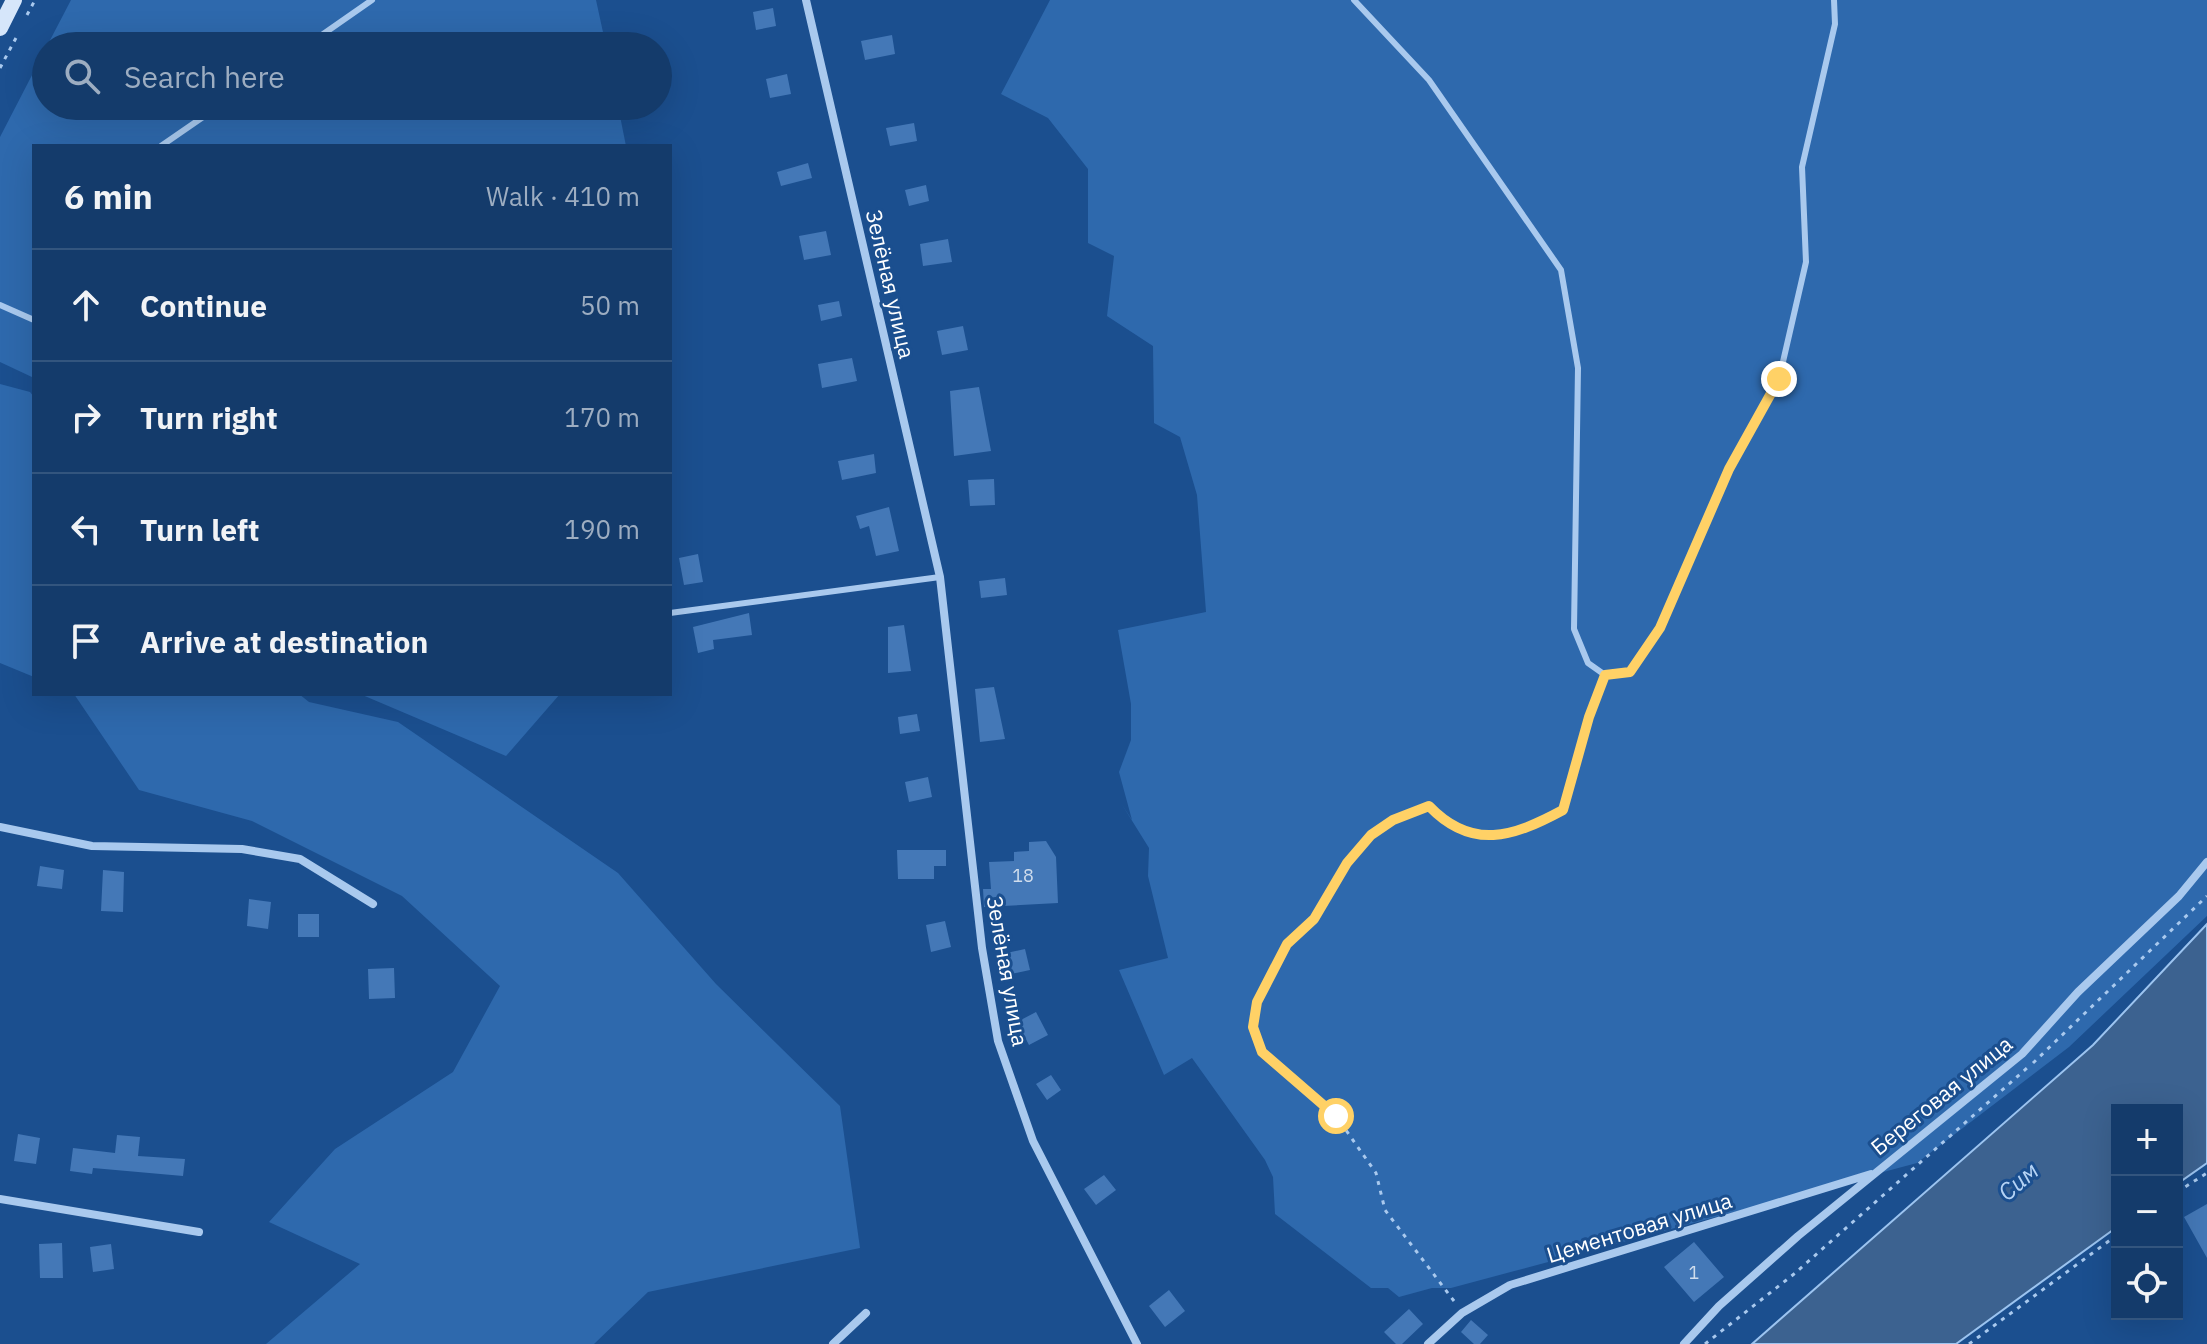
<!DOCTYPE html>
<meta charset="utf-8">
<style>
:root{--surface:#143b6b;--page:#1d4271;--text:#f1f3f6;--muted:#9dadc1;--line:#33557e}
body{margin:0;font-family:"IBM Plex Sans",sans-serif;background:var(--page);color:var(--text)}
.controls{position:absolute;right:24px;bottom:24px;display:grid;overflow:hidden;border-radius:0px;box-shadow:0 8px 32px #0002}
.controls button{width:72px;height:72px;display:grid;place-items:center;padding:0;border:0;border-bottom:2px solid var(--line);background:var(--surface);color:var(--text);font:40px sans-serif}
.stop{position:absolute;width:24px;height:24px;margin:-18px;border:6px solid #ffd166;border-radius:50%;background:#fff}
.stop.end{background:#ffd166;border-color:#fff;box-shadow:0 2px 8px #0008}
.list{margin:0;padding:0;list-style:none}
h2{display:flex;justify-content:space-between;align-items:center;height:104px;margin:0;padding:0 32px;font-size:34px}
h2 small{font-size:26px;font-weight:400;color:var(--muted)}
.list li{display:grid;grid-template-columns:52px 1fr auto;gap:24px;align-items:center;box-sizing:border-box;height:112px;padding:0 32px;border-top:2px solid var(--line)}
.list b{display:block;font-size:30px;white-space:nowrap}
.list em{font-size:26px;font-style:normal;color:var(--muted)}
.icon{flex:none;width:44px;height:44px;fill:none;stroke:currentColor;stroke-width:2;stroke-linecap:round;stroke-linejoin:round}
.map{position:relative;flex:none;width:2207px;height:1344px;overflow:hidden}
.search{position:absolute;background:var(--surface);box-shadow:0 8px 32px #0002;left:32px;top:32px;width:640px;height:88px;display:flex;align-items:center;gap:20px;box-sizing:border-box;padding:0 28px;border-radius:44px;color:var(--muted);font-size:30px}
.panel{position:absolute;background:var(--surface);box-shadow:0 8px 32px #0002;left:32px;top:144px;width:640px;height:552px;border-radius:0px}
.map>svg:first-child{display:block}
</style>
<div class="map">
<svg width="2207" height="1344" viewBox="0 0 2207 1344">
<rect width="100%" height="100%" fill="#1b4f8f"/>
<path fill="#2e69ad" d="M71,0H596L606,46H47Z
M1050,0H2207V916L2069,1047L1917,1163L1451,1288H1432L1399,1297L1388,1288H1371L1275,1214L1273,1177L1265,1160L1192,1058L1164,1075L1119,970L1168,958L1148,876L1149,848L1121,803L1132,820L1119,772L1131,740V704L1118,630L1206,612L1197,495L1180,437L1154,423L1153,346L1107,316L1114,256L1088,243V169L1048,118L1001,94Z
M46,48V106H618L626,146H34V378L0,362V137Z
M0,384L30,392L34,397V677L0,663Z
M74,694H299L309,702L398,722L618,873L716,984L840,1106L860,1248L648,1292L594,1344H266L360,1264L269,1222L335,1149L453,1072L500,986L402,896L252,821L139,790Z
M360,694H560L506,756Z"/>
<path fill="#3c6290" stroke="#9cc4f0" stroke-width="2" d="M2207,924V1163L2177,1184V1110H2117V1227L1956,1344H1752L2093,1045Z"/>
<path fill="#4478b7" d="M773,8L776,26L756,30L753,12Z
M892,35L895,54L865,60L861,41Z
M787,74L791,94L770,98L766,79Z
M914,123L917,141L890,146L886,128Z
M808,163L812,178L781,186L777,172Z
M926,185L929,201L909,206L905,190Z
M826,231L831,255L804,260L799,236Z
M948,239L952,262L923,266L920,244Z
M839,301L842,316L821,321L818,305Z
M963,326L968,350L942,355L937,331Z
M852,358L857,381L822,388L818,364Z
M979,387L991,451L954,456L950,391Z
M874,454L876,473L842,480L838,461Z
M994,479L995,505L970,506L968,480Z
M889,507L899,551L876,556L869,526L860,529L856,516Z
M698,554L703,582L684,585L679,558Z
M1005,578L1007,595L981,598L979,581Z
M749,613L752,635L713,640L714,649L698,653L693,627Z
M904,625L911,671L888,673V627Z
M994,687L1005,739L980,742L975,689Z
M917,714L920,731L900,734L898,717Z
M928,777L932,797L909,802L905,782Z
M1046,841L1056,857L1058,903L984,907L983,889H991L989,862L1014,861V852L1029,851V842Z
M897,850H946V866H934V879H898Z
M40,866L64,870L62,889L37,886Z
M103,870L124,872L123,912L101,911Z
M249,899L271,902L268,929L247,926Z
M298,914H319V937H298Z
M945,921L951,947L931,952L926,925Z
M1025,949L1030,970L1002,976L997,955Z
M394,968L395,998L369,999L368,969Z
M1036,1012L1048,1035L1029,1045L1017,1022Z
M1051,1075L1061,1090L1047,1100L1036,1084Z
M18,1134L40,1138L36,1164L14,1161Z
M117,1135L140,1137L138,1156L185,1159L183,1176L93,1168L92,1174L70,1171L73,1148L115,1153Z
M1104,1175L1116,1190L1096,1205L1084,1189Z
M2207,1204V1258L2184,1217Z
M1694,1242L1724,1277L1694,1302L1664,1267Z
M62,1243L63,1278H40L39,1244Z
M111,1244L114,1269L93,1272L90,1247Z
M1169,1290L1185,1311L1165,1327L1149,1306Z
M1409,1309L1423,1324L1402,1344H1396L1384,1332Z
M1471,1320L1488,1335L1480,1344H1474L1461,1332Z"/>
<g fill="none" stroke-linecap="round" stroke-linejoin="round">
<path stroke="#a9c9ee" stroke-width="3" stroke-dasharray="4 6" stroke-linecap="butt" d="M27,15L35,0
M0,68L17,36
M2033,1063L2207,896
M2177,1192L2207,1173
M1454,1301L1385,1210L1376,1173L1336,1116L1262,1052L1253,1027L1257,1002L1287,944L1314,919L1347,863L1371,835L1393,820L1429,806C1473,850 1513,837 1563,810L1601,686
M1705,1344L1794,1274L2027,1068
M1969,1344L2117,1235"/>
<path stroke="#a9c9ee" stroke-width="6" d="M1354,0L1429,80L1561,270L1578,368L1574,629L1588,663L1605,675L1630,672L1660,628L1729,469L1779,379L1806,262L1802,167L1835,24L1834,0
M306,46L372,0
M161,146L219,106
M0,305L34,320
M670,613L940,577"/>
<path stroke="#a9c9ee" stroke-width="8" d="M806,0L940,577L982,948L998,1041L1033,1141L1137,1344
M0,827L92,846L242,849L300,859L373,904
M0,1199L199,1232
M833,1344L866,1313
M1428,1344L1462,1313L1510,1285L1871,1174
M1684,1344L1719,1306L1798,1236L2022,1054L2078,992L2179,896L2207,862"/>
<path stroke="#d6e6fa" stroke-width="16" d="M0,28L14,0"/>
</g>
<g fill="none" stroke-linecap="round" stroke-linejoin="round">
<path stroke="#ffd166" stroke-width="10" d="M1336,1116L1262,1052L1253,1027L1257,1002L1287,944L1314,919L1347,863L1371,835L1393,820L1429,806C1472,851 1513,837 1563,810L1589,717L1605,675L1630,672L1660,628L1729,469L1779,379"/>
</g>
<g text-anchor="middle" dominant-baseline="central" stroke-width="6" stroke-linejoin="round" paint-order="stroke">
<g font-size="18" fill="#d0dded">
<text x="1023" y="875">18</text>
<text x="1694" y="1272">1</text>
</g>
<g font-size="22" fill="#fff" stroke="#1b4f8f">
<text transform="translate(891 284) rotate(77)">Зелёная улица</text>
<text transform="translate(1008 971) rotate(80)">Зелёная улица</text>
<text transform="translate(1941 1095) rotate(-39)">Береговая улица</text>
<text transform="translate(1639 1227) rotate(-17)">Цементовая улица</text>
</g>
<g font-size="24" font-style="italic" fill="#b5d3f5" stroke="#1b4f8f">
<text transform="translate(2018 1181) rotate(-41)">Сим</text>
</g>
</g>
</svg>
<div class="controls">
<button>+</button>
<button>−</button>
<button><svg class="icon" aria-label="locate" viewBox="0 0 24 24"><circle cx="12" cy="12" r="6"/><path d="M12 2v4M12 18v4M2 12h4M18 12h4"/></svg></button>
</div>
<div class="stop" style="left:1336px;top:1116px"></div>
<div class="stop end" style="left:1779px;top:379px"></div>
<div class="search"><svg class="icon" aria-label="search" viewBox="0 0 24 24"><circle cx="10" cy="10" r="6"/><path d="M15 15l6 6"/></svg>Search here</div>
<section class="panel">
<h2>6 min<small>Walk · 410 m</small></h2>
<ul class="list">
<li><svg class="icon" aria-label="ahead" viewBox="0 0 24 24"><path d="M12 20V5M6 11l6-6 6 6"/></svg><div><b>Continue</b></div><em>50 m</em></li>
<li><svg class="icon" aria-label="right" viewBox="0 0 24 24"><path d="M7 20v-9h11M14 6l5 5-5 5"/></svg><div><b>Turn right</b></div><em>170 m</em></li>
<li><svg class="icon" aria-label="left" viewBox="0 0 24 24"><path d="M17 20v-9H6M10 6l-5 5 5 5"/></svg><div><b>Turn left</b></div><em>190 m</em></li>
<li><svg class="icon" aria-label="arrive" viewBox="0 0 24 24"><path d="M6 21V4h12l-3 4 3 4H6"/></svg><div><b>Arrive at destination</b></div></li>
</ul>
</section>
</div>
